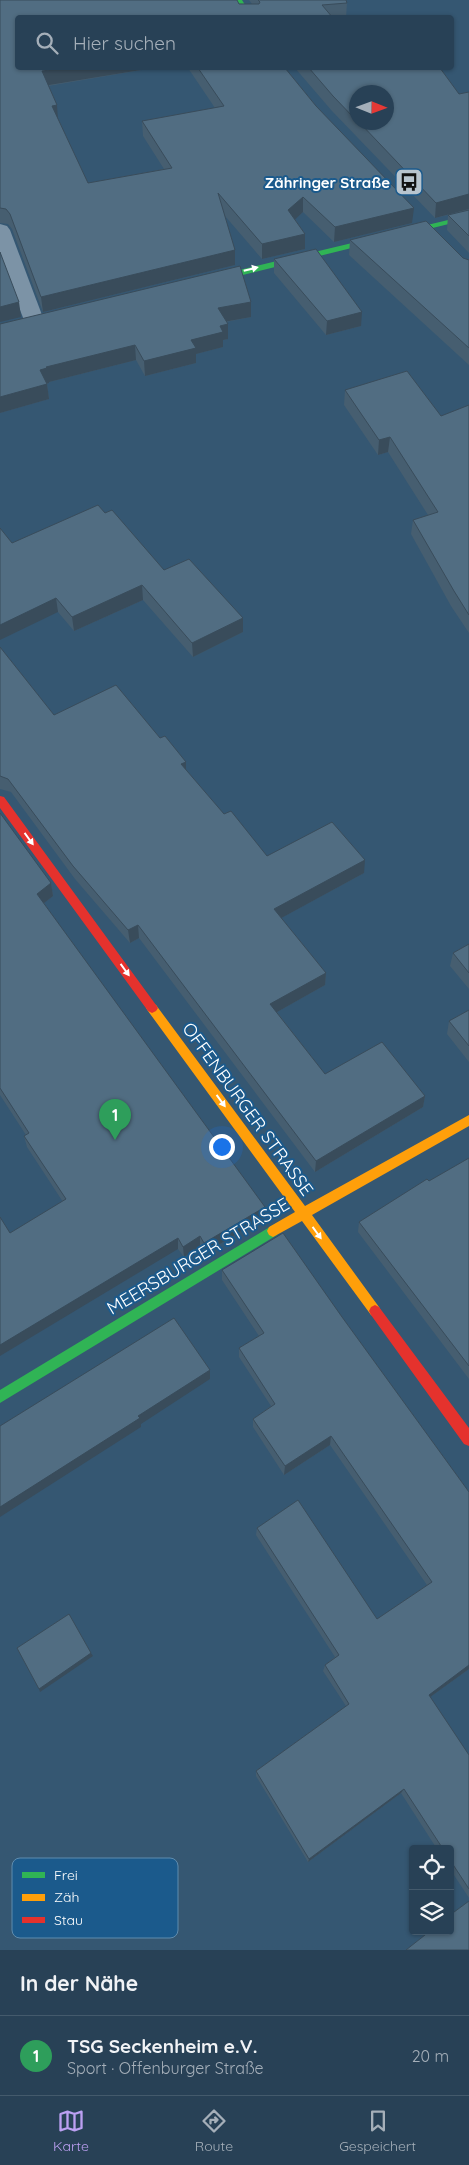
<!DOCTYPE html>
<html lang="de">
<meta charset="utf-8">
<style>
:root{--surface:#284156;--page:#344c60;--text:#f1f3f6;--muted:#a5afb9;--line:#445a6c;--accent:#bca0f2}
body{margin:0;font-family:Quicksand,sans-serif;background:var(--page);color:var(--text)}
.controls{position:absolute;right:15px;bottom:15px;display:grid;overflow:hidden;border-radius:5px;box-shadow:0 1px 4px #0004}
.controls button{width:45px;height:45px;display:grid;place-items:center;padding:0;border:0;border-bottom:1px solid var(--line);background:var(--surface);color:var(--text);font:25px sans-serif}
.compass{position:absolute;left:349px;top:85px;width:45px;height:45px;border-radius:50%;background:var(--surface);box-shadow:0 1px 4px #0004;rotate:91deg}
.you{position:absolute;left:221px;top:1146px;width:18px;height:18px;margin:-12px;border:4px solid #fff;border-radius:50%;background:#1a73e8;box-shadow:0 0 0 8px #1a73e833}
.badge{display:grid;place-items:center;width:32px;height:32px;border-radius:50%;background:var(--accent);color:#fff;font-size:16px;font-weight:700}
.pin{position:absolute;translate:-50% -41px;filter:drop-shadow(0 1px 2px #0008)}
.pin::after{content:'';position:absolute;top:26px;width:18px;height:15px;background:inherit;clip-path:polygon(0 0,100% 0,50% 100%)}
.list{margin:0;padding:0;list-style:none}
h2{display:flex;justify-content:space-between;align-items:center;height:65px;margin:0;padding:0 20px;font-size:21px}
h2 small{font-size:16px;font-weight:400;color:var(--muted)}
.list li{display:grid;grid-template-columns:32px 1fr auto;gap:15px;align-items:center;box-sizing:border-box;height:80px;padding:0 20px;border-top:1px solid var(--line)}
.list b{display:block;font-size:19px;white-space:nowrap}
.list p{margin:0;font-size:16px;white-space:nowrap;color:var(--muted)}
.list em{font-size:16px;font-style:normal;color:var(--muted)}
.icon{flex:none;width:28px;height:28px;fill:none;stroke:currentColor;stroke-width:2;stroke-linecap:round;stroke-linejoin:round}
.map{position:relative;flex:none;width:469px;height:1950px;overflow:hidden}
.search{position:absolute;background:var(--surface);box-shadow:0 1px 4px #0004;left:15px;right:15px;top:15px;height:55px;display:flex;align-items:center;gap:12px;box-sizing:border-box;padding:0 18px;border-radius:5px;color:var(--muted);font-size:19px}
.sheet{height:145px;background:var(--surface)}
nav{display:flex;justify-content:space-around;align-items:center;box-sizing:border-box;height:70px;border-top:1px solid var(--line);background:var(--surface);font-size:14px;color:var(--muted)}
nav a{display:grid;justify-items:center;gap:2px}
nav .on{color:var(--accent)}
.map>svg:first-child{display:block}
</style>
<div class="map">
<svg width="469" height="1950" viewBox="0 0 469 1950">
<rect width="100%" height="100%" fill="#355772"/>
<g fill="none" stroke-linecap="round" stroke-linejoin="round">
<path fill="#7c93a6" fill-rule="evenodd" d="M0,224L7,226L10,230L45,323L42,328L35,330L28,328L25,323L0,257Z"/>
<path fill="#30b455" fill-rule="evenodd" d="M234,0H242L253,18H246Z
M469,215V219L206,284L202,281L206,278Z
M273,1225L277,1227L279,1231L277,1235L0,1403V1390Z"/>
<path fill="#ff9f0a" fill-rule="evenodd" d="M152,1003L156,1005L305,1206L469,1115V1126L312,1215L379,1307L381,1311L379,1315L375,1317L371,1315L302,1221L273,1237L269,1235L267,1231L269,1227L295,1212L148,1011L146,1008L148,1005Z"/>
<path fill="#e5322d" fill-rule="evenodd" d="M0,796L4,797L156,1005L158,1008L156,1011L152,1013L148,1011L0,808Z
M375,1305L379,1307L469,1428V1446L464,1444L371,1315L369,1311L371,1307Z"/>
</g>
<path fill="#465e70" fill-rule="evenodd" d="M0,0L252,4L249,0H346L347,3L346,18H18V68H153L48,86L58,119L88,183L164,169L143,136L142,121L215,108L188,68H285L412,223L334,242L303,212L295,219L305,234V249L262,259L225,216L235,265L43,312L12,229L8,224L0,223Z
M295,68H376L378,69L459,94L469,92V210L435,218L332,111ZM356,92L386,122H356Z
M469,210V253L447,230L448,215Z
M350,240L469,260V365L349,255Z
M274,259L361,326L326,335L274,273Z
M251,302V317L226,322L228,339L223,340V347L196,354V363L145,376L136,360L49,382V383L47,384L49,399L0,413V324Z
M345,390L441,416L469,405V633L451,606L411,534L413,520L428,515L388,452L378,455L344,405Z
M105,513L164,570L243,632L193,657L143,600L74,631L58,612L12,543Z
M0,647L54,715L186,770L224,814L267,856L364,873L281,918L326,973L325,985L277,1012L325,1074L425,1096L423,1107L315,1172L139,938L130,943L75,879L11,792L0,789Z
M0,813L51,883L53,896L44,903L264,1217L205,1253L200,1247L184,1257L178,1249L10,1233L63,1202L27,1147L24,1136L26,1135L0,1095Z
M469,944V989L450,966L453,953Z
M469,1010V1062L447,1034L449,1021Z
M469,1158V1379L358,1232L359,1222Z
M222,1270L342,1317L469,1492V1669L430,1697L469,1755V1898L450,1869V1849H437L401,1793L308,1862L256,1776V1771L346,1706L323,1671L325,1665L335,1657L256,1535L257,1528L377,1619L427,1585L330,1445L284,1475L253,1427V1419L271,1406L239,1357V1348L259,1336L222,1280Z"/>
<path fill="#394c5b" d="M65,68H153L43,86L42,71Z
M57,105L58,120L52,106Z
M469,194V209L435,218L436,203Z
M303,197V212L288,226V210Z
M414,208L412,223L334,242L335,227Z
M305,234V249L262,259V244Z
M235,250V265L43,312L41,297Z
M19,302L21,317L0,322V307Z
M251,302V317L218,323V308Z
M362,312L361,326L326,335L327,321Z
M228,324V339L223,340V347L196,354V363L145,376L144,361L220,326Z
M135,345L136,360L49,382V383L42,385L40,370L46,367Z
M47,384L49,399L0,413V397Z
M390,437L388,452L378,455L379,440Z
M142,585L143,600L74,631L72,617Z
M56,598L58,612L0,640V625Z
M243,618V632L193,657L192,643Z
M186,762V775L181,764Z
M365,860L364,873L274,922V909Z
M51,883L53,896L39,907L37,894Z
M138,925L139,938L130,943L128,930Z
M326,973L325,985L270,1016V1004Z
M425,1096L423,1107L315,1172L316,1161Z
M265,1207L264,1217L205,1253L204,1243Z
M200,1236V1247L184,1257L183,1247Z
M178,1238V1249L0,1356V1345Z
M210,1370V1379L141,1424V1427L0,1517V1507L138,1416Z
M331,1436L330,1445L284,1475L285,1466Z
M91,1653L93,1656L40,1692L39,1689Z
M469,1665V1669L426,1700L429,1695Z
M404,1789L401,1793L308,1862L309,1859Z"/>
<path fill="#516d82" stroke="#394c5b" d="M0,0H237L239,4H259L260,2L258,0H346L347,3L322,5L333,18H18V68H65L42,71L57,105L52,106L88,183L172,168L142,121L224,106L198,68H285L316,106L414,208L335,227L303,197L288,210L305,234L262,244L218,193L235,250L41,297L10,214L6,209L0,208Z
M309,68H376L378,69L386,68H440L459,94L469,92V194L436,203L359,122H386V92H356V120L333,96Z
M469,210V236L448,215Z
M426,221L463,258L469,260V348L350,240Z
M316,249L362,312L327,321L274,259Z
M0,252L19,302L0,307Z
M240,266L251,302L218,308L228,324L220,326L223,332L191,340L196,348L144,361L135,345L46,367L47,368L40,370L47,384L0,397V324Z
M407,371L441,416L469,405V615L454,591L413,520L438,512L390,437L379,440L345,390Z
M98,505L105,513L112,510L164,570L189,559L243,618L192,643L142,585L72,617L56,598L0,625V528L12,543Z
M0,647L54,715L116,685L160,738L165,736L186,762L181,764L224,814L231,811L267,856L332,822L365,860L274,909L326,973L270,1004L325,1074L382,1042L425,1096L316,1161L138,925L128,930L73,866L8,779L0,776Z
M0,813L51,883L37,894L265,1207L204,1243L200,1236L183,1247L178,1238L0,1345V1217L10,1233L66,1199L24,1136L29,1133L0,1088Z
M469,944V973L453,953Z
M469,1010V1046L449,1021Z
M469,1158V1366L359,1222L427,1179L429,1181Z
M283,1233L342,1317L469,1492V1665L429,1695L469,1755V1889L450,1860V1849H443L404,1789L309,1859L256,1771L349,1704L325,1665L339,1655L257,1528L298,1500L377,1619L432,1582L331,1436L285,1466L253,1419L275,1404L239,1348L264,1333L222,1270Z
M174,1318L210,1370L138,1416L140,1418L0,1507V1426Z
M69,1614L91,1653L39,1689L17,1648Z
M469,1901V1950H406L430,1931H450V1915Z"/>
<defs><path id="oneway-solid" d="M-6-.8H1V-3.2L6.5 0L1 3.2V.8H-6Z" transform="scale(1.25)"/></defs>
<g fill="#fff">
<use href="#oneway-solid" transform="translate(251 269) rotate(-14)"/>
<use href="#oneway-solid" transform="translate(29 839) rotate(54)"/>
<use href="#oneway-solid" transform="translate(125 970) rotate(54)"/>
<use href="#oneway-solid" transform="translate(221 1101) rotate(54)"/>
<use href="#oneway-solid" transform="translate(317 1233) rotate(54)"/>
</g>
<defs>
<symbol id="bus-square" viewBox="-11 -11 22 22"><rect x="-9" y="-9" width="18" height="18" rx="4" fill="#b8c4ce" stroke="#1b5a8c"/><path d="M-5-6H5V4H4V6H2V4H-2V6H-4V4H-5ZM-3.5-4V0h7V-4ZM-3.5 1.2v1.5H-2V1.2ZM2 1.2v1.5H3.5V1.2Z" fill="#111"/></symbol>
</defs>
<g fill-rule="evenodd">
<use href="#bus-square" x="393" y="166" width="32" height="32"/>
</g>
<g text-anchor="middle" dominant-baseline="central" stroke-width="4" stroke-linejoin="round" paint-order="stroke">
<g font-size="15" font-weight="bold" fill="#fff" stroke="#1b5a8c" text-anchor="end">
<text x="390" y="182">Zähringer Straße</text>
</g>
<g font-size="18" fill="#fff" stroke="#1b5a8c">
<text transform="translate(248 1109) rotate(54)">OFFENBURGER STRASSE</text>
<text transform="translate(198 1256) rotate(-31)">MEERSBURGER STRASSE</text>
</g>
</g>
<rect x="12" y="1858" width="166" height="80" rx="8" fill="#1b5a8c" stroke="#5f8cae" stroke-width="1"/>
<rect x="22" y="1872" width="23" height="6" fill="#30b455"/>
<rect x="22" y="1894" width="23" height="7" fill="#ff9f0a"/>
<rect x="22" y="1917" width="23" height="6" fill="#e5322d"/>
<g font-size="14" fill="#fff">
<text x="54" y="1880">Frei</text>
<text x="54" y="1902">Zäh</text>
<text x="54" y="1925">Stau</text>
</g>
</svg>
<div class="controls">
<button><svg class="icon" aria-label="locate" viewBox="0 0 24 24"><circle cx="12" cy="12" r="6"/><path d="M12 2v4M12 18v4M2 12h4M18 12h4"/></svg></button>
<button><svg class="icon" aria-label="layers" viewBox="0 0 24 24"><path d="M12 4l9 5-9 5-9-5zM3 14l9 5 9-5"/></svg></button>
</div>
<svg class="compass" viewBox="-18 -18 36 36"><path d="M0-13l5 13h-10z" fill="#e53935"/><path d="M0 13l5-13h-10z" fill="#a5afb9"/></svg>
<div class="you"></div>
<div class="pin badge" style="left:115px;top:1140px;background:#2e9e5b">1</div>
<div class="search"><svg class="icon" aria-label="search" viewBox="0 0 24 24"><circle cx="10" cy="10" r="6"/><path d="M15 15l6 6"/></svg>Hier suchen</div>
</div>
<section class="sheet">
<h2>In der Nähe<small></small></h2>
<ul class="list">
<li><span class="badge" style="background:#2e9e5b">1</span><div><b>TSG Seckenheim e.V.</b><p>Sport · Offenburger Straße</p></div><em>20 m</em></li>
</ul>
</section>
<nav>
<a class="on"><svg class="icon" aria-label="map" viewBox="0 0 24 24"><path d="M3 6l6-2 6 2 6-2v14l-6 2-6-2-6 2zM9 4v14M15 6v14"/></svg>Karte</a>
<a><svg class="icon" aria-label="directions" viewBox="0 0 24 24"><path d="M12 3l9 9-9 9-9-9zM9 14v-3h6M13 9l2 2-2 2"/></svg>Route</a>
<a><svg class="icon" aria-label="saved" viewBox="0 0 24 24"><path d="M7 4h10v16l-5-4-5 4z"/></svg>Gespeichert</a>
</nav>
